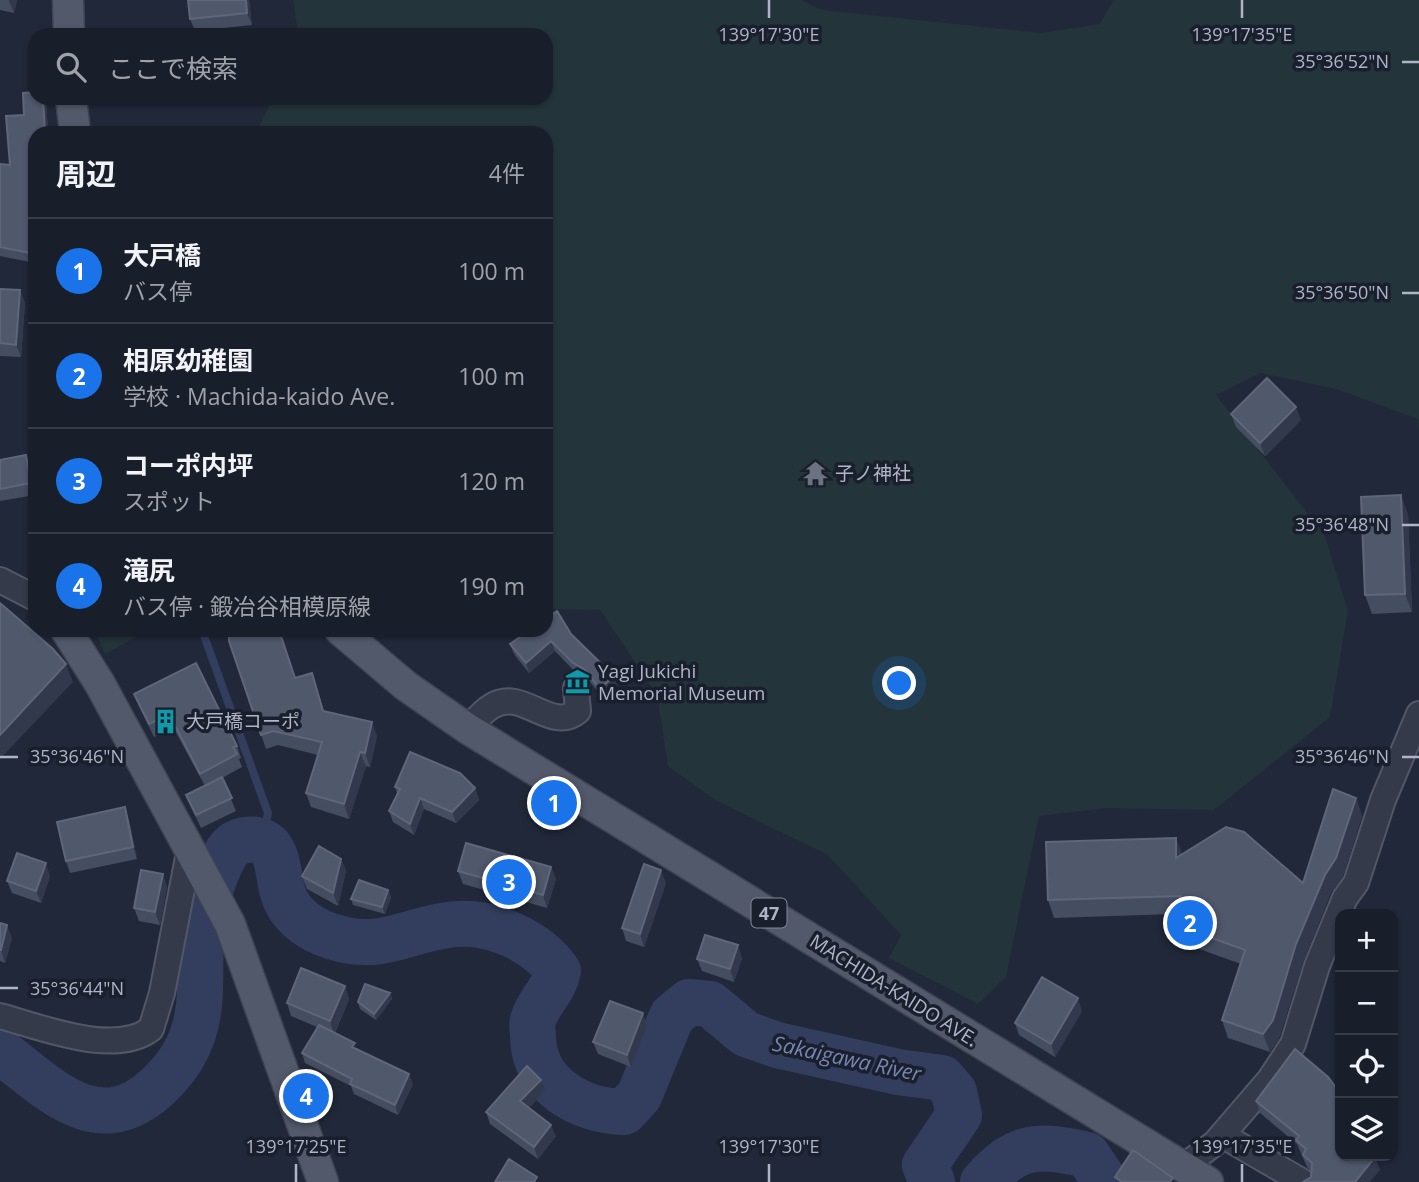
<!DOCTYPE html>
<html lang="ja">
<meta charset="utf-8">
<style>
:root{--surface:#191e2b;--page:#222733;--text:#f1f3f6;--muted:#9fa2a9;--line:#373c47;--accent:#1a73e8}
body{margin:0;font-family:"Open Sans","Noto Sans JP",sans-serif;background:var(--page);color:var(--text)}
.controls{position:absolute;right:21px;bottom:21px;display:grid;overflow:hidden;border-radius:14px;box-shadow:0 2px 5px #0004}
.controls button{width:63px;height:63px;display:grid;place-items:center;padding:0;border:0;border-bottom:2px solid var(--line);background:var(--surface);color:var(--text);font:35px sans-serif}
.you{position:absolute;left:900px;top:684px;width:24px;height:24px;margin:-18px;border:5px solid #fff;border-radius:50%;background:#1a73e8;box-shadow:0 0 0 10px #1a73e833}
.badge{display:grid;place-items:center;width:46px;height:46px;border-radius:50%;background:var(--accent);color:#fff;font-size:23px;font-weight:700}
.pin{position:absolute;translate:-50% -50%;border:4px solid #fff;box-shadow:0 2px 7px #0006}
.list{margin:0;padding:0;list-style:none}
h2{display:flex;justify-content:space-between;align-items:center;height:91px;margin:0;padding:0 28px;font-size:30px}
h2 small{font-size:23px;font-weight:400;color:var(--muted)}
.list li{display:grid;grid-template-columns:46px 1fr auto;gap:21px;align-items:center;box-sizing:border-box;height:105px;padding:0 28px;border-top:2px solid var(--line)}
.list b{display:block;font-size:26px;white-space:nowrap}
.list p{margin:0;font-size:23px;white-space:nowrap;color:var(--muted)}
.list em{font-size:23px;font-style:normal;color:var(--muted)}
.icon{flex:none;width:38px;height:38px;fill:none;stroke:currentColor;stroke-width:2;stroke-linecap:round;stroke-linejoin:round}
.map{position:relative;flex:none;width:1419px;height:1182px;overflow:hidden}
.search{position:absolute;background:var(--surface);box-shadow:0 2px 5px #0004;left:28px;top:28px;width:525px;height:77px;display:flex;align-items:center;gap:18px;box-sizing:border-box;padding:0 24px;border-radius:21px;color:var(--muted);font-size:26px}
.panel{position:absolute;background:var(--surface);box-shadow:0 2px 5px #0004;left:28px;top:126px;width:525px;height:511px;border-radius:21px}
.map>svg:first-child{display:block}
</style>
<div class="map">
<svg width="1419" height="1182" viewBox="0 0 1419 1182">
<rect width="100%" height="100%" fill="#212839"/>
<path fill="#23343a" d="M293,0H801L822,10L1041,33L1100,24L1113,0H1419V432L1418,419L1336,389L1260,373L1216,395L1325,536L1348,611L1330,717L1214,810L1106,808L1039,816L1006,977L978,1004L889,958L901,935L828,855L715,800L668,766L657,695L600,610L546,609V133H256L273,98H546V35H298Z
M94,630H149L105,654Z"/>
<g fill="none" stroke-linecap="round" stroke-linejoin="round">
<path stroke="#333e5f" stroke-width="8" d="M202,630L268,813L262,841"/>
<path stroke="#333e5f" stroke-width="46" d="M0,1051C48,1087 96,1141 155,1089C171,1074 183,1060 191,1039C206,1001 197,962 202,923C205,905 220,850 236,843C249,837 266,838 273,852C281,867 278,887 287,903C306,936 356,948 390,939C412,934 435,925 457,924C493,921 538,942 558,971C554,991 538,1002 533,1020C531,1024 533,1032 533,1036C533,1085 580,1111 624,1112L639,1096L672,1016L689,1002L710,1004L746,1034L777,1045L898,1072L942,1078L954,1092L959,1115L925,1165L932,1182
M983,1182C1018,1143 1039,1144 1087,1155L1102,1177V1182"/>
<defs>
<path id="minor" d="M0,580L35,598
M468,729C475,721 483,711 492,706C523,687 551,734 578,711L576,688
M0,1016C41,1027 114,1057 151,1029L162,993L190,847
M1222,1135L1303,1182
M1183,1167L1215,1143L1270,1079L1293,1044L1317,966L1345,898L1356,883L1383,800L1419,714"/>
<path id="major" d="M68,0L69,35
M71,98L75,133
M66,630L100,684L230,924L323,1182
M340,630L406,686L468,729L1208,1182"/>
</defs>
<use href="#minor" stroke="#525767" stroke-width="28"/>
<use href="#major" stroke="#3e4353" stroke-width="33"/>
<use href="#minor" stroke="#353a4a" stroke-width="24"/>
<use href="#major" stroke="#52596a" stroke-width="30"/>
</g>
<path fill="#454d61" d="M0,0H17L14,13L0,10Z
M249,0L252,25L195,31L190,19Z
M35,98H45L46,101L48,133H35V263L0,256V164L10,165L24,115Z
M0,289L20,290L25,303L21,357L0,356Z
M1231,414L1301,420L1265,456L1236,427Z
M0,460L31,467L35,495L0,501Z
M1408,514L1412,612L1372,614L1365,595Z
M571,634L614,676L617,686L604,700L588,679L577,674L555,651L529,673L514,654L510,644Z
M229,641L296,678L312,673L324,711L377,736L370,767L366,766L349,819L311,807L306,793L318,755L278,745L266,749Z
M134,694L237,746L241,758L239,759L242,767L222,778L236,811L201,828L191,807L186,795L205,786L173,727L154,737L139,706Z
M395,787L475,788L479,800L456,823L424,809L414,835L393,822L389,811L397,793Z
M1356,798L1362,816L1343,876L1331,892L1303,962L1279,1038L1270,1052L1228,1038L1222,1020L1241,964L1177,941L1171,923L1174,914L1054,918L1048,900L1182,854L1303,883Z
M129,820L137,859L70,873L66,861Z
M341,859L346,871L338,906L307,889L302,876Z
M551,867L556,879L547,908L463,884L458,871Z
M50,876L41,903L12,893L7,881Z
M666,883L644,947L626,941L622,928Z
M167,886L160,925L139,921L134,908Z
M388,890L391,897L385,914L353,905L351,899Z
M0,923L12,938L5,963L0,961Z
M742,958L734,982L702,971L697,959Z
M345,986L349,999L335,1033L357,1050L413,1084L398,1115L354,1094L351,1086L305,1063L302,1053L317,1027L291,1016L287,1003Z
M390,993L392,999L376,1020L360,1009L358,1002Z
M1082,1011L1055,1057L1019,1035L1015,1023Z
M643,1013L647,1026L631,1067L598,1054L593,1042Z
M545,1091L529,1108L556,1136L538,1159L490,1124L486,1112Z
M1256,1101L1340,1156L1380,1170L1311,1177V1171L1307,1167L1297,1144L1260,1113Z"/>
<path fill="#32394c" d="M9,0H17L14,13L9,1Z
M246,0H249L252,25L247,13Z
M43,98H45L46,101L48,133H45Z
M20,290L25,303L21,357L16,345Z
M1296,407L1301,420L1265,456L1260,443Z
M26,455L31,467L35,493L31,483Z
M1401,495L1408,514L1412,612L1405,594Z
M551,641L555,651L529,673L526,663Z
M66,664L73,682L0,759V735Z
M614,676L617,686L604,700L600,689Z
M372,722L377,736L370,767L365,753Z
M360,752L366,766L349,819L344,804Z
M475,788L479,800L456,823L452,812Z
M420,798L424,809L414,835L410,824Z
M1356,798L1362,816L1343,876L1331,892L1303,962L1279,1038L1270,1052L1263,1034L1296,944Z
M125,807L129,820L137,859L133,847Z
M1176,838L1183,856L1176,858Z
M341,859L346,871L338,906L333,893Z
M46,863L50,876L41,903L36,891Z
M551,867L556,879L547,908L543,895Z
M661,870L666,883L644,947L640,934Z
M163,874L167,886L160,925L155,912Z
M388,890L391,897L385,914L382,907Z
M7,925L12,938L5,963L1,950Z
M738,945L742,958L734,982L730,969Z
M345,986L349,999L334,1034L330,1021Z
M390,993L392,999L376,1020L374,1014Z
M1078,998L1082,1011L1055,1057L1051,1044Z
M643,1013L647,1026L631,1067L627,1055Z
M409,1074L413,1084L398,1115L395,1105Z
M541,1080L545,1091L524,1113L520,1101Z
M551,1125L556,1136L538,1159L534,1147Z
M1375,1157L1380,1170L1370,1182H1355Z"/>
<path fill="#50586c" stroke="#5f667a" stroke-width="2" d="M188,0H246L247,13L190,19Z
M35,92V98H43L45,133H35V254L0,247V164L10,165L6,116L24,115L23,93Z
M0,289L20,290L16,345L0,343Z
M1267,378L1296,407L1260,443L1231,414Z
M26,455L31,483L0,489V460Z
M1401,495L1405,594L1365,595L1361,497Z
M0,603L53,649L66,664L0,735Z
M557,611L571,634L614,676L600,689L584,669L573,663L551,641L526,663L510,644L530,630H546V619Z
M229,630H279L295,678L312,673L323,711L372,722L365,753L360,752L344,804L306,793L322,742L273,731L261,735L229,641Z
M196,663L237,746L233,747L237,754L200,774L169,714L149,724L134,694Z
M410,752L460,773L475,788L452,812L420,798L410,824L389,811L400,789L395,787Z
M222,777L232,798L196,815L186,795Z
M1333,789L1356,798L1336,858L1325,875L1296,944L1273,1020L1263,1034L1222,1020L1245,950L1171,923L1181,896L1048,900L1046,842L1176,838V858L1226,827L1244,832L1303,883Z
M125,807L133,847L66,861L57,822Z
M466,843L551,867L543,895L458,871Z
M319,846L341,859L333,893L302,876Z
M17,853L46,863L36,891L7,881Z
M644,864L661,870L640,934L622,928Z
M141,870L163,874L155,912L134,908Z
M359,880L388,890L382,907L351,899Z
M1351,911L1363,914H1349Z
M0,923L7,925L1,950H0Z
M705,935L738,945L730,969L697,959Z
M1340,937V946L1337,945Z
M301,968L345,986L330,1021L287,1003Z
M1042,977L1078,998L1051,1044L1015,1023Z
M365,984L390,993L374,1014L358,1002Z
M610,1001L643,1013L627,1055L593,1042Z
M319,1025L355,1043L352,1047L409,1074L395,1105L350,1084L352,1079L302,1053Z
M1295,1049L1328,1077L1340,1093V1156H1373L1375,1157L1355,1182H1303L1311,1177L1312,1163L1303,1155L1306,1149L1296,1140L1299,1136L1256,1101Z
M527,1066L541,1080L520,1101L551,1125L534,1147L486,1112Z
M1133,1150L1173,1178L1170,1182H1122L1115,1177Z
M509,1159L537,1177L534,1182H495Z"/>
<path fill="none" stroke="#afb4c6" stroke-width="2.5" d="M769,0V18M1242,0V18M1402,62H1419M1402,293H1419M1402,525H1419M0,757H18M1402,757H1419M0,988H18M296,1164V1182M769,1164V1182M1242,1164V1182"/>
<defs>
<symbol id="temple-bare" viewBox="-9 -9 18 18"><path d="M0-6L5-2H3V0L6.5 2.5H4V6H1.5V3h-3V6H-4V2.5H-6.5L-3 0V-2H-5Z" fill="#6b7280" stroke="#1a1f2e" stroke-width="2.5" paint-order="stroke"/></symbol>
<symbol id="museum-bare" viewBox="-9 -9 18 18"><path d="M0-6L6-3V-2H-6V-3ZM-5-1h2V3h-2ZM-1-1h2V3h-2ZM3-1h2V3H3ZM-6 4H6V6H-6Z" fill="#0f9aa8" stroke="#1a1f2e" stroke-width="2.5" paint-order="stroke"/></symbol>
<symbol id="building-bare" viewBox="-9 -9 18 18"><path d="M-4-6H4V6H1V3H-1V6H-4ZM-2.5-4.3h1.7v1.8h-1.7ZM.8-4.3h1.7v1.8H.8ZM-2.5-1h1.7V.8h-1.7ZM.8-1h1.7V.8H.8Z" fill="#0f9aa8" stroke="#1a1f2e" stroke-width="2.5" paint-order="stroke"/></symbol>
</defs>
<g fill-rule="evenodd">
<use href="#temple-bare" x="798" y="456" width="35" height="35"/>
<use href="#museum-bare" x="560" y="664" width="35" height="35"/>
<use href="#building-bare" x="148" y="704" width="35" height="35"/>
</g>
<g text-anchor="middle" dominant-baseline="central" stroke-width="7" stroke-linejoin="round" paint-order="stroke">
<rect fill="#1a1f2e" stroke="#828798" stroke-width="2" x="751.5" y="898.5" width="35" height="29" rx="5"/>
<g font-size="18" font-weight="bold" fill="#afb4c6">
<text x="769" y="913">47</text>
</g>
<g font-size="19" fill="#afb4c6" stroke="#1a1f2e" text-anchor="start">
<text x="835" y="473">子ノ神社</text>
<text x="598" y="671">Yagi Jukichi<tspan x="598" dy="22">Memorial Museum</tspan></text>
<text x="186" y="721">大戸橋コーポ</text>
</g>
<g font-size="19" fill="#afb4c6" stroke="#1a1f2e">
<text transform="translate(894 990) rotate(32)">MACHIDA-KAIDO AVE.</text>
</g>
<g font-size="21" font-style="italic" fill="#7786af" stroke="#1a1f2e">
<text transform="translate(847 1058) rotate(12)">Sakaigawa River</text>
</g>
</g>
<g font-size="18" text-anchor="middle" fill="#afb4c6" stroke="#1a1f2e" stroke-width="7" stroke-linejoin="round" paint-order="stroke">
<text x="769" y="41">139°17'30"E</text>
<text x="1242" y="41">139°17'35"E</text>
<text x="1342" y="68">35°36'52"N</text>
<text x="1342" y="299">35°36'50"N</text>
<text x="1342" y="531">35°36'48"N</text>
<text x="77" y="763">35°36'46"N</text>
<text x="1342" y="763">35°36'46"N</text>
<text x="77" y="995">35°36'44"N</text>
<text x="296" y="1153">139°17'25"E</text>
<text x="769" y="1153">139°17'30"E</text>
<text x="1242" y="1153">139°17'35"E</text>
</g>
</svg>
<div class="controls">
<button>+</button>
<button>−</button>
<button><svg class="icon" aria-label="locate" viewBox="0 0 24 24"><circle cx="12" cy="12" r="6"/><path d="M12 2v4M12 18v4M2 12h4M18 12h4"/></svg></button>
<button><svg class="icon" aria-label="layers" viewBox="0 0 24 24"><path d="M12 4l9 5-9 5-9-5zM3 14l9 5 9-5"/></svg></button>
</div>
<div class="you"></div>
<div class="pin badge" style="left:554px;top:803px">1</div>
<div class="pin badge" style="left:1190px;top:923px">2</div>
<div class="pin badge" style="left:509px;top:882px">3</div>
<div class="pin badge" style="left:306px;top:1096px">4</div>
<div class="search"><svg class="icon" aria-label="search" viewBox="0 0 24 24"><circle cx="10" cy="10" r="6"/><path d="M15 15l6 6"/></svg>ここで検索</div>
<section class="panel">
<h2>周辺<small>4件</small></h2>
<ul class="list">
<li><span class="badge">1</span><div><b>大戸橋</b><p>バス停</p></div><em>100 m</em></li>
<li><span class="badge">2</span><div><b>相原幼稚園</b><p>学校 · Machida-kaido Ave.</p></div><em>100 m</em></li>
<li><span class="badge">3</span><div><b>コーポ内坪</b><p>スポット</p></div><em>120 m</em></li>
<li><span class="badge">4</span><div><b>滝尻</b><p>バス停 · 鍛冶谷相模原線</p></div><em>190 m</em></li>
</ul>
</section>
</div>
